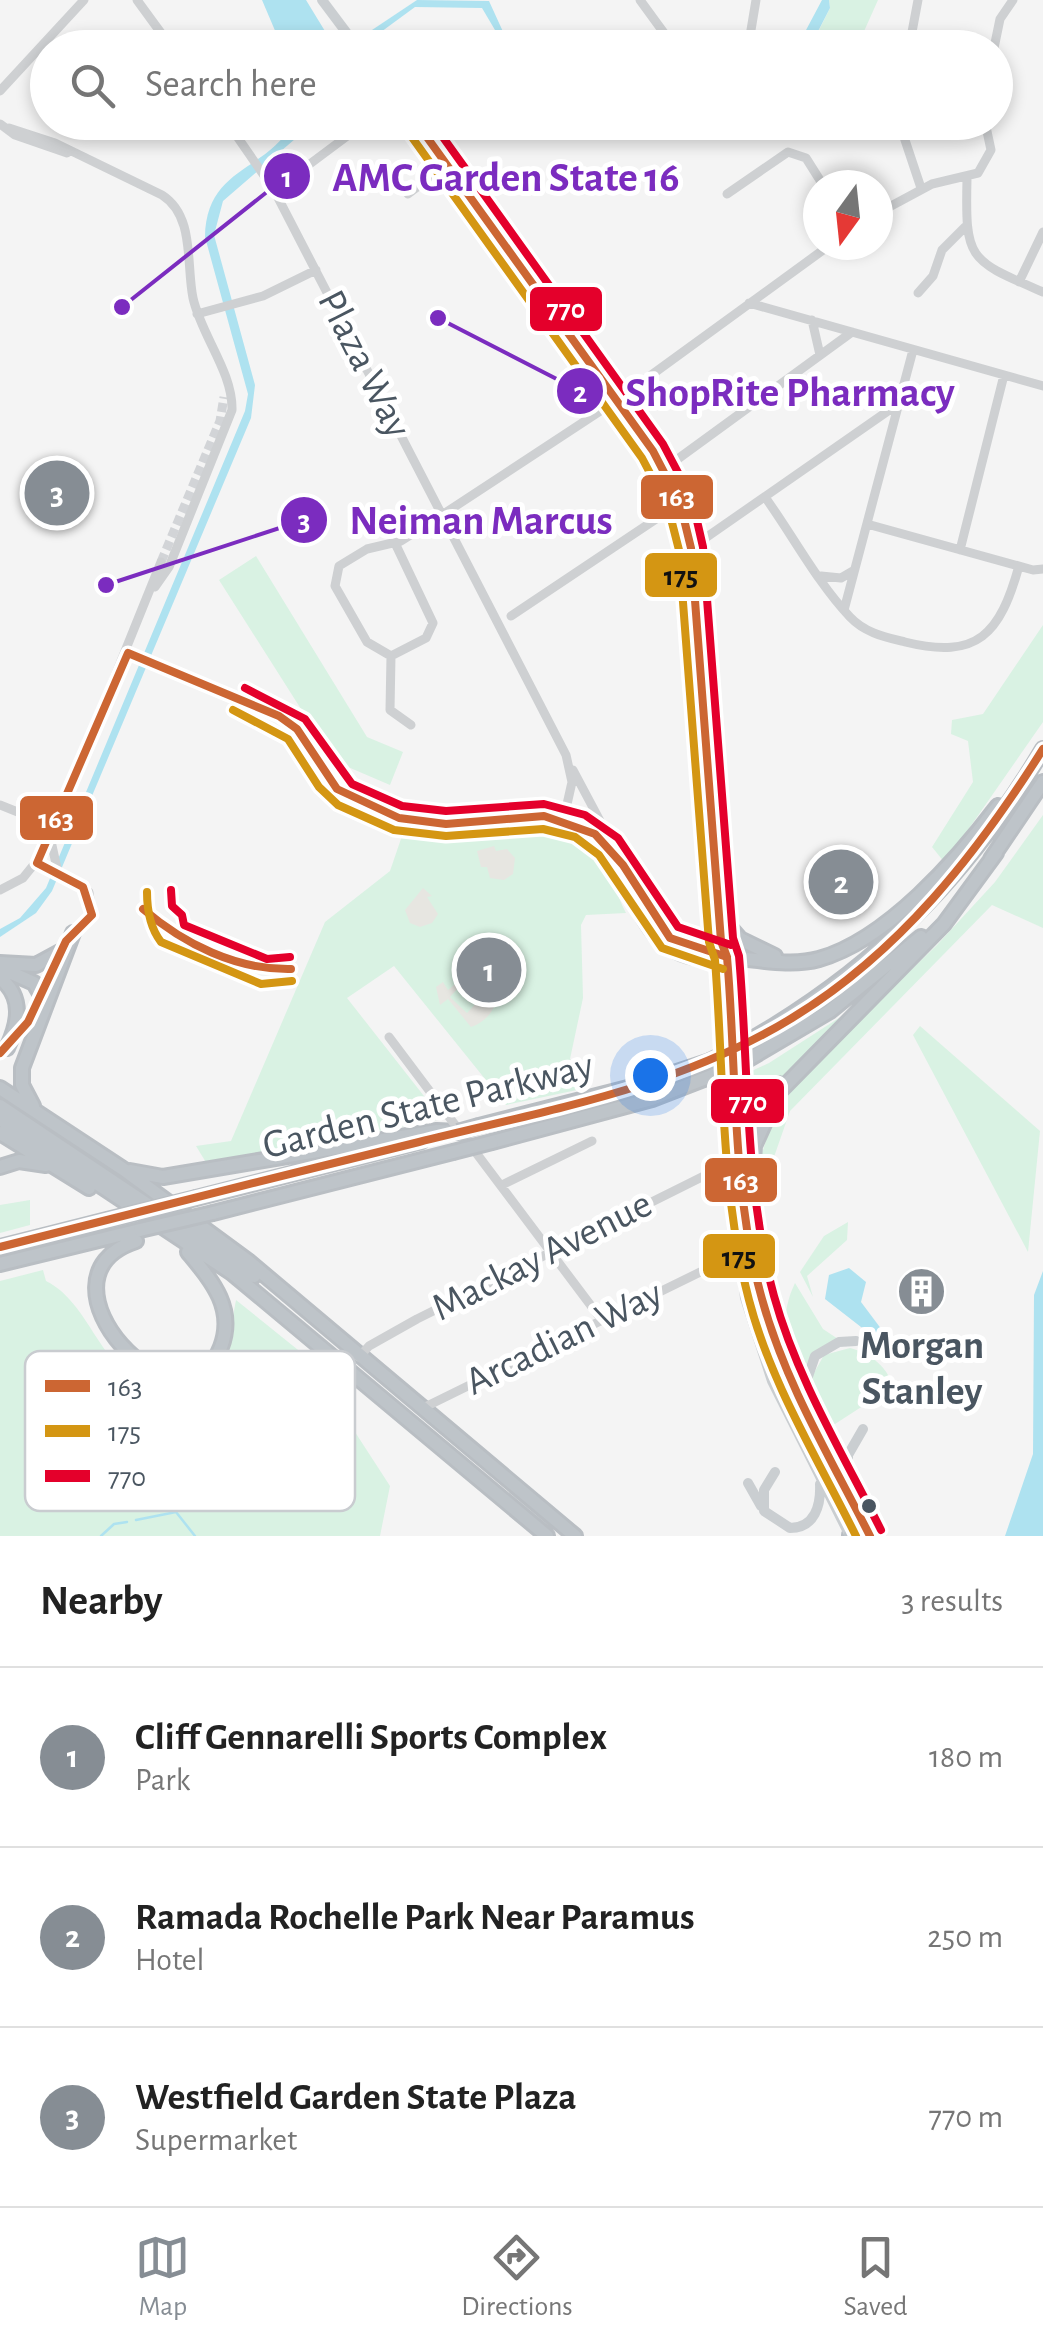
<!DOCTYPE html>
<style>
:root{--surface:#fff;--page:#f6f6f6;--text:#222;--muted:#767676;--line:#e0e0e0;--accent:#868d94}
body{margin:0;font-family:"Alegreya Sans",sans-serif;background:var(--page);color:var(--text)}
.compass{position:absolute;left:803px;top:170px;width:90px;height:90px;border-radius:50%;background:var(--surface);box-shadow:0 5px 15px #0003;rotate:195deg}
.you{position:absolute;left:650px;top:1075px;width:35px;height:35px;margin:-25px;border:8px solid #fff;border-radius:50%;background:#1a73e8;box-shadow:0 0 0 15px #1a73e833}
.badge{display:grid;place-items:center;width:65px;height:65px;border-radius:50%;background:var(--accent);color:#fff;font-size:32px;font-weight:700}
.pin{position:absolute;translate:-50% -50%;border:5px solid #fff;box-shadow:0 2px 10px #0006}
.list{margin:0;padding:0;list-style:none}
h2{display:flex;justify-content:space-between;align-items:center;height:130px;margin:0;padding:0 40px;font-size:42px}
h2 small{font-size:32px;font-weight:400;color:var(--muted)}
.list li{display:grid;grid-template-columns:65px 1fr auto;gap:30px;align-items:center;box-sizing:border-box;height:180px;padding:0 40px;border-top:2px solid var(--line)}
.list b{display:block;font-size:38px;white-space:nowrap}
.list p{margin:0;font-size:32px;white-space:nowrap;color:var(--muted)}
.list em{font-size:32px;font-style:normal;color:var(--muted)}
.icon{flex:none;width:55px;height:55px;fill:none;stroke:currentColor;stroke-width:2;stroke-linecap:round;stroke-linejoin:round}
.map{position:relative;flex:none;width:1043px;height:1536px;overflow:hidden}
.search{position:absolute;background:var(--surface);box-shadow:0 5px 15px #0003;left:30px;right:30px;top:30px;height:110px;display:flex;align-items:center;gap:25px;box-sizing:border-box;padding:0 35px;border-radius:55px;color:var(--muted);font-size:38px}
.sheet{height:670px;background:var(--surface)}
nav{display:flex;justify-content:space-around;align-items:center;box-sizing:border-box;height:140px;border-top:2px solid var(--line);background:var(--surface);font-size:28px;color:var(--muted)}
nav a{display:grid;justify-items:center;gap:5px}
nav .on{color:var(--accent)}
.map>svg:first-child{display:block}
</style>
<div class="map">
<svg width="1043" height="1536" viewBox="0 0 1043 1536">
<rect width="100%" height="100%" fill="#f4f4f4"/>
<path fill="#d9f2e3" d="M829,0H878L857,47L810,48L830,8Z
M256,556L367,737L403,752L390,785L334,761L219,580Z
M1043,625V722L945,863L932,847L973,782L968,741L951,734L952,720L983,714Z
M1043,815V928L992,905L790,1111L767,1177L762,1178L760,1159L781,1095L937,945L995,882Z
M404,830C418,835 435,841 450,840C499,839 561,814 599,858C613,875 616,894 626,913L586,915L581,925L583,998L570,1059L584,1072L577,1090L506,1105L394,966L347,998L442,1119L207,1164L196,1146L231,1141L325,922L390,871Z
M856,1007C833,1030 774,1102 743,1097V1075L769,1063Z
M920,1026L1040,1131L1028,1252L913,1035Z
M30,1200V1225L0,1233V1205Z
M848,1222L847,1240L807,1276L813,1297L800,1272L824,1236Z
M43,1270L46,1281C93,1304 101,1380 159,1387C177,1389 203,1379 222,1376L236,1300L318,1366L293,1387L331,1395L390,1486L380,1536H0V1281Z
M795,1283L823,1329L838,1339L812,1355L801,1372C785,1340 779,1317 795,1283Z
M850,1348C872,1353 899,1375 890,1398L869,1402L835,1424L824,1422L809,1382L824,1355Z"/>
<path fill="#e7e6e1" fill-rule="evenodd" d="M494,846L496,851L507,849L515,858L513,874L504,880L490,878L487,867H481L477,851Z
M423,888L432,896L427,897L438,914L432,923L420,927L410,923L405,910Z
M476,967C506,981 501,1017 471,1027L448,999L440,1005L436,987L443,982L448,990ZM466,979L484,995L467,1013L450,997Z"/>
<path fill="#aee2f0" d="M262,0H306L331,41L323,47H282Z
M417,0L489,1L510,47H505L482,8L415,7L370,40L366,34Z
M822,0H829L830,8L810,47H797Z
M292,123H301L295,139L223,201L214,235L255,385L251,418L52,891L36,913L0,937V929L20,918L46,888L245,411L248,394L205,237C206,166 269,171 292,123Z
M596,123H745L736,128L616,136Z
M849,1268L866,1282L861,1302L882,1330L879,1341L825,1299L829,1275Z
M1043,1271V1536H1005L1033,1454L1034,1295Z"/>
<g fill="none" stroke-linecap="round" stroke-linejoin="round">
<path stroke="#aee2f0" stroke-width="2.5" d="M136,1520L176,1512L195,1536
M101,1536L114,1524L127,1522"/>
<path stroke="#d2d4d7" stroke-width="9" stroke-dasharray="9 4.5" stroke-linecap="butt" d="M161,562L220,421L224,397"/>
<defs>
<path id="highway" d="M991,859L1043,782
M720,916L740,939L775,956
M727,957C756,959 791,967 819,959C887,940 958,859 998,806
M0,963L36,965L60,952
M0,968L34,983L41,995
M0,978C24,997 19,1023 7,1048
M747,1042C874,970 969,875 1043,749
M747,1060L830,1011L921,937
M0,1088L123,1169L248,1261L575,1536
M0,1106L254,1276
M33,1106L22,1085V1068L73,933
M729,1107L748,1105L779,1084
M0,1119L232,1273L547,1536
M479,1126L628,1088L710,1061
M0,1133L89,1188
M492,1142L652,1099L714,1075
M0,1167L19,1161L46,1165
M130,1171L163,1177L437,1131L458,1132
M196,1198L422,1141
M213,1213L453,1152
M749,1222L754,1146L778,1093L944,924L996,853
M136,1241C23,1278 182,1446 221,1347C236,1308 211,1280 188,1252
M0,1247L107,1220
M0,1264L140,1230
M850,1535V1536"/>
</defs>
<use href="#highway" stroke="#b9bec3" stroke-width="18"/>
<path stroke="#ced0d2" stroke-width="9" d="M137,0L172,48
M640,0L675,48
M748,48L756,0
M909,48L918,0
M994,48L1000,19L1013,0
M0,91L84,0
M227,122L274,190L566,755L572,782L561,831
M899,122L921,188
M0,124L15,135L67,153
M9,128L55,143L162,195C195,216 186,264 193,298C201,335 233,372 232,410L169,567L155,587
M967,179C965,261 969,260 1043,292
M283,184L366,122
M408,194L448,164
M727,194L788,152L806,158L823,185
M878,213L932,184L978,173L991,150L985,122
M1019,282L1043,232
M918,293L933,276L942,250L965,227
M749,303L1043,386
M197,314L263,296L316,270
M812,320L820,355
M664,469L852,332
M765,497C793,536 817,582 850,617C865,633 885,637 905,642C978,660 1000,634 1019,566
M867,524L1033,570L1043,569
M691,548L898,404
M960,550L1004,375
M821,576L841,578L853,571
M844,610L913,350
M511,616L680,503
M128,653L279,716L297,729L337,789L399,818L446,824L544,816L595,834L623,865L660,928L681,945L722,955
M391,656L367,642L335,586L339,566L367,549L401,541L442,515L617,400L830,245
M391,656L426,638L433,623L395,543
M391,656L390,710L411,725
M573,770L615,849
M0,805L55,827
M408,824C462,860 531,806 587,844C633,876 630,948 691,961C701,964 712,965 721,961
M51,841L58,873
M37,863L89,892L92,915L71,935
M0,890L23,878L44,852L161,562
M389,1037L601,1319
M0,1053L28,1022L60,952
M502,1185L592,1141
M359,1357L369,1346L417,1319L730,1163
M423,1408L739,1253L756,1266"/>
<path stroke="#caced1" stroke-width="10" d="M322,0L358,48
M416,122L653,451L680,503L691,548L721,941L730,983L746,1195
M721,941L716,952L730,1163L745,1298L772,1381L850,1536
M749,1217L776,1343L870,1536
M806,1400L805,1385L815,1356L839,1342L856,1341
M775,1472L764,1490V1511L790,1528C815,1528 821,1505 820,1484
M748,1483L761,1506
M848,1486V1455L863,1429"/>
<use href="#highway" stroke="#bec4c9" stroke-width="12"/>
<defs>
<path id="highway-bridge" d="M710,1061L747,1042
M714,1075L747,1060
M458,1132L479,1126
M453,1152L492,1142
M107,1220L196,1198
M140,1230L213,1213"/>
</defs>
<use href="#highway-bridge" stroke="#b9bec3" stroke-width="18" stroke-linecap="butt"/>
<use href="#highway-bridge" stroke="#bec4c9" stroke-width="12"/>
<defs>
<path id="bus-1" d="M416,122L653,451L680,503L691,548L721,941L727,957C737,1070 731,1189 762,1299C785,1383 831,1459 870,1536
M143,909C184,944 236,970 291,969
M0,1053L28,1022L66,941L92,915L83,887L37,863L128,653L279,716L297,729L337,789L399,818L446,824L544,816L595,834L623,865L670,938L727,957
M0,1247C140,1212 279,1176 419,1142C547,1110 678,1088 792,1018C899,953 977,854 1043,749"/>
<path id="bus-2" d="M406,129L642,458L668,507L679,550L709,942L715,960C724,1073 720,1190 749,1300C771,1384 818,1459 856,1536
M233,710L288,739L319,787L338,805L394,830L446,836L543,829L575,837L599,855L662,948L723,969
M147,892C147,910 151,929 161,942L261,984L292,981"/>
<path id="bus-3" d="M432,122L663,444L692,499L703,547L733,938L739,956C749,1068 744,1186 774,1296C797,1379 843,1454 881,1530
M245,688L305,719L352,784L402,806L446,811L544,804L585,815L618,838L678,927L731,945
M171,890L172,906L182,915L184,925L267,959L290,957"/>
</defs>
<use href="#bus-1" stroke="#fff" stroke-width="15"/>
<use href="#bus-2" stroke="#fff" stroke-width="15"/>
<use href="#bus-3" stroke="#fff" stroke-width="15"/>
<use href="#bus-1" stroke="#c63" stroke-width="8"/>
<use href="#bus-2" stroke="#d49613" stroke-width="8"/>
<use href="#bus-3" stroke="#e4002b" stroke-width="8"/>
</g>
<defs>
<symbol id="building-disc" viewBox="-11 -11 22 22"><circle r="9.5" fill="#868d94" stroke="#fff"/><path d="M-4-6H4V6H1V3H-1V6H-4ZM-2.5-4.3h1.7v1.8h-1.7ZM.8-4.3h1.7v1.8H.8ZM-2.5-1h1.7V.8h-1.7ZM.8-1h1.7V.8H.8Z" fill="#fff"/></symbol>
</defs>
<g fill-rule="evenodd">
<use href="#building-disc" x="894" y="1264" width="55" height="55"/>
</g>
<circle fill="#4a5661" stroke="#fff" stroke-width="4" cx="869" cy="1506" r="9"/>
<g text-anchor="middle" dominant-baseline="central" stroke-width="10" stroke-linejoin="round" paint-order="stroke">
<g font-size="40" fill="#4a5661" stroke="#fff">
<text transform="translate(364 364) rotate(63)">Plaza Way</text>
<text transform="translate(428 1106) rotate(-14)">Garden State Parkway</text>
<text transform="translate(542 1256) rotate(-27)">Mackay Avenue</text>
<text transform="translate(564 1338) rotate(-26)">Arcadian Way</text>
</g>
<g font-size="40" font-weight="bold" fill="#4a5661" stroke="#fff">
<text x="922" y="1346">Morgan<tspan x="922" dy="46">Stanley</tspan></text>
</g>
</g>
<rect x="25" y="1351" width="330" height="160" rx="15" fill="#fff" stroke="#c9ccd0" stroke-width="2.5"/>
<rect x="45" y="1380" width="45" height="12" fill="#c63"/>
<rect x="45" y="1425" width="45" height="12" fill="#d49613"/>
<rect x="45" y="1470" width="45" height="12" fill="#e4002b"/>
<g font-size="28" fill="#4a5661">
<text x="108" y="1396">163</text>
<text x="108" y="1441">175</text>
<text x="108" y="1486">770</text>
</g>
<path fill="none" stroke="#7b2cbf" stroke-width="4" d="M122 307L287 176M438 318L580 391M106 585L304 520"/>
<g fill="#7b2cbf" stroke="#fff" stroke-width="4">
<circle cx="122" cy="307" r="10"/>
<circle cx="438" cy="318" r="10"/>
<circle cx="106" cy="585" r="10"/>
<circle cx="287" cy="176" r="25"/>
<circle cx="580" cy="391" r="25"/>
<circle cx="304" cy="520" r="25"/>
</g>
<g font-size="30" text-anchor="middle" font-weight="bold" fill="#fff">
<text x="287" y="187">1</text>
<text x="580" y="402">2</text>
<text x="304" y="530">3</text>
</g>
<g font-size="42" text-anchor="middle" font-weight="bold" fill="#7b2cbf" stroke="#fff" stroke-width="10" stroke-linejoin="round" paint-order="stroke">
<text x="506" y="191">AMC Garden State 16</text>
<text x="790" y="406">ShopRite Pharmacy</text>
<text x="481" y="534">Neiman Marcus</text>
</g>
<g stroke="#fff" stroke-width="4">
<rect x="528" y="285" width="76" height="48" rx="10" fill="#e4002b"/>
<rect x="639" y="473" width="76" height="48" rx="10" fill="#c63"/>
<rect x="643" y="551" width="76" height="48" rx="10" fill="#d49613"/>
<rect x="18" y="794" width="77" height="48" rx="10" fill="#c63"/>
<rect x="709" y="1077" width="77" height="48" rx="10" fill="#e4002b"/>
<rect x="703" y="1156" width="76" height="48" rx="10" fill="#c63"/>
<rect x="701" y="1232" width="76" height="48" rx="10" fill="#d49613"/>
</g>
<g font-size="28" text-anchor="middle" font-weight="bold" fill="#fff">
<text x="566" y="318">770</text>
<text x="677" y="506">163</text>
<text x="56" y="828">163</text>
<text x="748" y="1111">770</text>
<text x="741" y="1190">163</text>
</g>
<g font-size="28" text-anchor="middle" font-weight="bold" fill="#111">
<text x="681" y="585">175</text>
<text x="739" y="1266">175</text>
</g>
</svg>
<svg class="compass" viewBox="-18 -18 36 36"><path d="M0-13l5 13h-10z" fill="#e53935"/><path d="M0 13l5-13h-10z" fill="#767676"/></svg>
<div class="you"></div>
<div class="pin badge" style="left:489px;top:970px">1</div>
<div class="pin badge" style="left:841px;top:882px">2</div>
<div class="pin badge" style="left:57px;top:493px">3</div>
<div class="search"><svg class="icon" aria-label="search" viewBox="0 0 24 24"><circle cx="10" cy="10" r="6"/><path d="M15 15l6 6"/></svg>Search here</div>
</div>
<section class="sheet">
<h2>Nearby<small>3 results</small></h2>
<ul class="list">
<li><span class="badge">1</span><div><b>Cliff Gennarelli Sports Complex</b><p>Park</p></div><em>180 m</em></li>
<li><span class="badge">2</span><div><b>Ramada Rochelle Park Near Paramus</b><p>Hotel</p></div><em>250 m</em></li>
<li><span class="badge">3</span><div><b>Westfield Garden State Plaza</b><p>Supermarket</p></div><em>770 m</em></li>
</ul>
</section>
<nav>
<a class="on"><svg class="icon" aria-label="map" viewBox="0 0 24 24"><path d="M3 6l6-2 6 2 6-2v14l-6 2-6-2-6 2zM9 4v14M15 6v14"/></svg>Map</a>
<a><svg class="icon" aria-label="directions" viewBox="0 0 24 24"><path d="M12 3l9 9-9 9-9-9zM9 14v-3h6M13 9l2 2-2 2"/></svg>Directions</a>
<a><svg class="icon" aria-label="saved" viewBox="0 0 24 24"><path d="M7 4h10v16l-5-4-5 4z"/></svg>Saved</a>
</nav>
